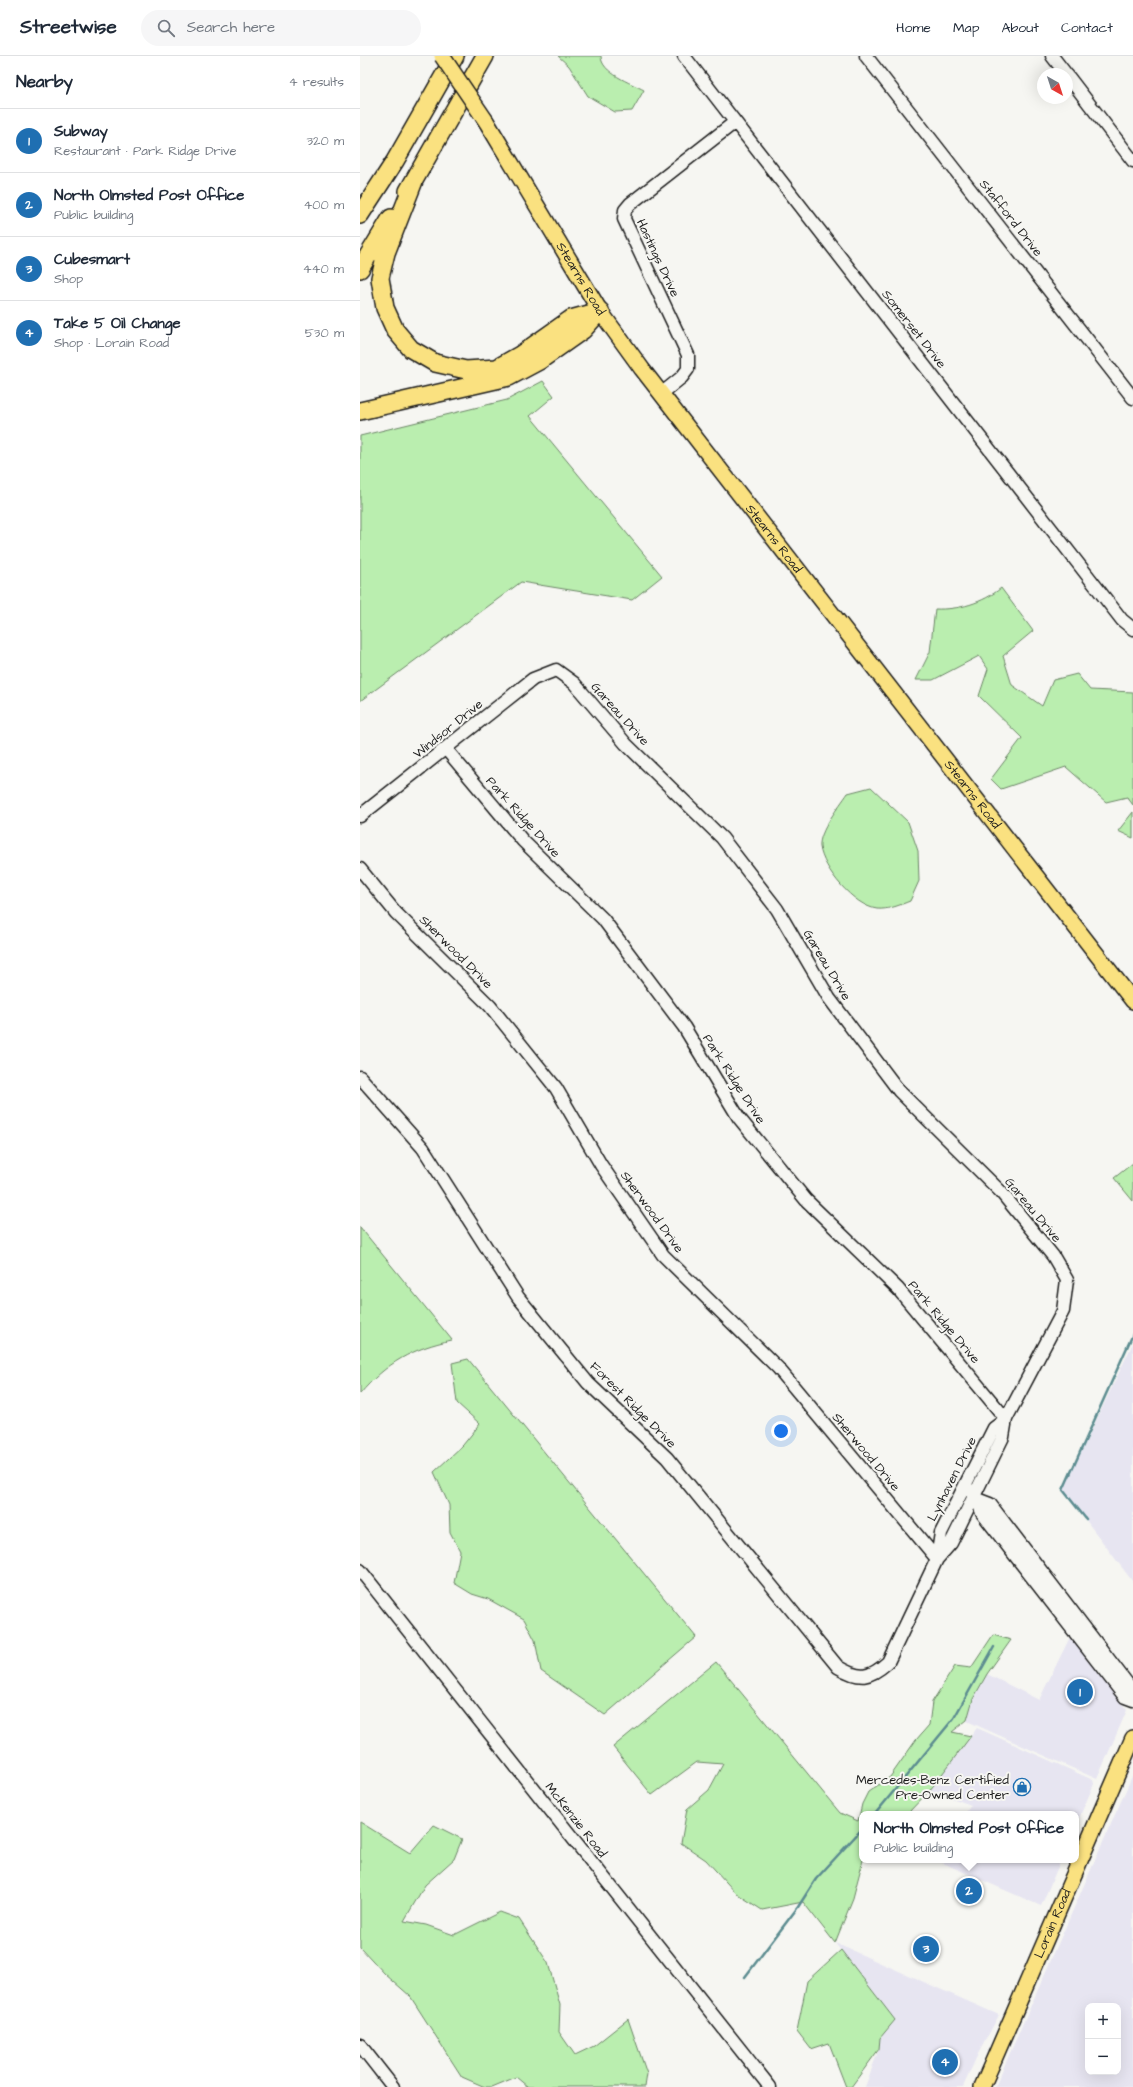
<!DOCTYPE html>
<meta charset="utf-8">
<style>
:root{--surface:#fff;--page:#f6f6f7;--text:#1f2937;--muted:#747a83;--line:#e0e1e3;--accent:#1f6fb2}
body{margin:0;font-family:"Architects Daughter",sans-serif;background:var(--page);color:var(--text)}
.controls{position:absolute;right:12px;bottom:12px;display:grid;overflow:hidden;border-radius:8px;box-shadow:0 4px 16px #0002}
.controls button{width:36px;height:36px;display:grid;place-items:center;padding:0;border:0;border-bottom:1px solid var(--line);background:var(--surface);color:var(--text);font:20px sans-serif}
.compass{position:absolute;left:677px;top:12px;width:36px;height:36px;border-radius:50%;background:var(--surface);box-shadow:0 4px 16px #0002;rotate:141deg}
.you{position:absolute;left:421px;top:1375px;width:14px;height:14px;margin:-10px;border:3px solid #fff;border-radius:50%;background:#1a73e8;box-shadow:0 0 0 6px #1a73e833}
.badge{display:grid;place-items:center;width:26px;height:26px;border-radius:50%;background:var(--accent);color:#fff;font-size:13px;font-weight:700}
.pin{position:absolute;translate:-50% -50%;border:2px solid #fff;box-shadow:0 1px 4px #0006}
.popup{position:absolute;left:499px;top:1755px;width:220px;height:52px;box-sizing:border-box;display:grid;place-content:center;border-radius:8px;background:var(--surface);filter:drop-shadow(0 1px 3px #0005);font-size:13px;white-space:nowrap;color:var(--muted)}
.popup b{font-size:15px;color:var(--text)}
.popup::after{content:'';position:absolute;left:50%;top:100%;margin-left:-8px;border:8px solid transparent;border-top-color:var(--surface)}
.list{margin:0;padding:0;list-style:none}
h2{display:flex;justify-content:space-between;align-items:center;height:52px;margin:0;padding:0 16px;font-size:17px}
h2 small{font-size:13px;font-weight:400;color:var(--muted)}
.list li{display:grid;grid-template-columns:26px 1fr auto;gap:12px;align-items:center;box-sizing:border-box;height:64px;padding:0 16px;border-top:1px solid var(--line)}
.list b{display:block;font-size:15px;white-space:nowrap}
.list p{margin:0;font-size:13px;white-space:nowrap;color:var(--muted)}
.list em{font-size:13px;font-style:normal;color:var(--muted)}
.icon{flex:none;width:22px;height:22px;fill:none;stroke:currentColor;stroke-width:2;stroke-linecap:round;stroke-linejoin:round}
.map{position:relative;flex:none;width:773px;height:2031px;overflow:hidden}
header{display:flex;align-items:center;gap:24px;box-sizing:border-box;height:56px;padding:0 20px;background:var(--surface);border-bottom:1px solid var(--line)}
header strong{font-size:19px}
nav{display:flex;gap:22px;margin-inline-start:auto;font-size:14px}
.search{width:280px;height:36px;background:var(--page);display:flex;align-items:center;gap:10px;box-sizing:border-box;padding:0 14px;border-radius:22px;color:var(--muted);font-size:15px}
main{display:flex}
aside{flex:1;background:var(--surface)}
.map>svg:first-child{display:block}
</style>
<header>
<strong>Streetwise</strong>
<div class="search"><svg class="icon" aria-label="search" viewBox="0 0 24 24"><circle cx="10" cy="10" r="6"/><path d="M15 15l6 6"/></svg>Search here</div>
<nav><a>Home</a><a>Map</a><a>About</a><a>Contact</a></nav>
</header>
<main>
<aside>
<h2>Nearby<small>4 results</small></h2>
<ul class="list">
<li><span class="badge">1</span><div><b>Subway</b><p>Restaurant · Park Ridge Drive</p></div><em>320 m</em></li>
<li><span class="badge">2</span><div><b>North Olmsted Post Office</b><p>Public building</p></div><em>400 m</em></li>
<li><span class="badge">3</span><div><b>Cubesmart</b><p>Shop</p></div><em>440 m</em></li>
<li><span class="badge">4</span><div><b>Take 5 Oil Change</b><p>Shop · Lorain Road</p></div><em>530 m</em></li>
</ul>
</aside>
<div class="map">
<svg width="773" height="2031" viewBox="0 0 773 2031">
<rect width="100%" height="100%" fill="#f6f6f2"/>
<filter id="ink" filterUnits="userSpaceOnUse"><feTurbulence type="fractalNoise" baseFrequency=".025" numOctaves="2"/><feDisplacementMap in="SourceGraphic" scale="8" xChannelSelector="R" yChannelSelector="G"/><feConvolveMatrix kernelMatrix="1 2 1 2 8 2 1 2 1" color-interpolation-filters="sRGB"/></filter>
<g filter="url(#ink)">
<path fill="#e7e5f1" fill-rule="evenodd" d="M773,1287V1526L703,1434Z
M710,1581L767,1654L737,1723L607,1665L613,1643L627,1618L679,1644Z
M617,1672L733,1724L734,1728L716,1769V1758H605L611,1749L570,1734Z
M773,1718V2031H635ZM728,1950H758V2016H728Z
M576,1804H701L681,1850Z
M475,1887L639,1959L618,1998L603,2031H505L519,1993L520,1982L535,1964Z"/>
<path fill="#baeeaf" stroke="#6b8566" d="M198,0H241C241,17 271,27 284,34L272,55L255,56L228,40L209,10Z
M183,325L194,340L170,360L302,520L272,544L161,526L0,645V380L147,344Z
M641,532L673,575L643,600L652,629L682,650L693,624L717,618L730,634L773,636V749L767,741L746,746L706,711L641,733L631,723L662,682L619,640L628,613L619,600L573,624H556L570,596L575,553C598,554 623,547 641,532Z
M511,731L548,766L558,795L559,825L550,845C540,849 528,854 517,853C494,850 463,813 460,791C458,776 480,749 488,737Z
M773,756V782L758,775Z
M773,1107V1145L754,1122Z
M0,1171L92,1284C53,1292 26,1307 0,1338Z
M108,1303L336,1581L245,1659L181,1615L175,1584L164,1563L128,1543L112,1538L94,1527L100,1495L90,1476L89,1449L74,1416L103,1389L120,1368L97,1347L92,1307Z
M633,1579L651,1584L627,1618L613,1643L607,1664L592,1676L611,1680L570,1734L547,1758H502L503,1804L493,1842L475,1887L443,1846L402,1854L376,1837L346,1804L321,1787L327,1753L349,1734L363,1708L337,1706L292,1739L253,1691L356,1606L480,1757L498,1765L502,1748L508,1736L530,1721L556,1684L569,1669L572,1646L595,1610L611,1612Z
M0,1766L50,1797L74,1769L102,1783L94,1803L65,1829L44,1865L66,1869L94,1879L140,1856L159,1863L188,1907L200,1949L199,1976L215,1999L234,1990L268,1963L287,2018L285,2031H168L156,2021L132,2031H125L102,2021L50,1940L25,1918L0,1891Z
M481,1894L535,1964L520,1982L519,1993L491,2031H486L469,1987L451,1993L437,1975L447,1925Z"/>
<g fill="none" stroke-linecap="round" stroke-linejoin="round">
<path stroke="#5b8c90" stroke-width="2.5" d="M726,1463L703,1434L773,1278
M515,1758L594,1662L634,1591
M385,1921L438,1851L456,1823L502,1773"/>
<defs>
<path id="minor" d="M324,0L762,564L773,573
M506,0L773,342
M692,0L706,18
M707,19L773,105
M301,338L322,321L328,313V299L264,163L265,154L270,148L375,66
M86,693L163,785L243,863L324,971L379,1062L446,1144L538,1233L646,1363
M0,760L173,623L196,614L214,627L266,688L362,782L417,853L469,942L539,1035L641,1136L693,1200L707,1224L703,1255L646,1363L643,1381L615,1438L591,1487L577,1503L528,1606C509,1623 500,1624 478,1611L307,1402L228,1327L158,1241L63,1092L0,1021
M0,813L36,857L130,950L196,1032L241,1109L303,1199L418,1312L577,1503
M605,1429L617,1443L622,1457L765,1641L773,1644
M617,1443L630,1448L773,1635
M577,1503L581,1477L634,1372L646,1363
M0,1514L410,2031
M0,1989L33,2031"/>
<g id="major">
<path id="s1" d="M126,65L240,255L282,313L773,945"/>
<path id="s2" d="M622,2031L773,1682"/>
</g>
<path id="highway" d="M54,125L26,197L20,222L25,252L35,274L51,293L75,307L106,314L137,312L160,299L211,263L240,255
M48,135L125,0
M0,159L35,105L95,0
M0,213L31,162
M0,355L149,321L179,305L223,274L240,255"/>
</defs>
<use href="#minor" stroke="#1c1c1c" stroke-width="15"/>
<use href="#major" stroke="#1c1c1c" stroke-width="18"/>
<use href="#highway" stroke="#1c1c1c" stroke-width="20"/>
<use href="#minor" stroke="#f6f6f2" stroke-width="12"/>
<use href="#major" stroke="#fae180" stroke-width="15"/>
<use href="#highway" stroke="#fae180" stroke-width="17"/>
<defs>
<path id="major-bridge" d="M82,0L126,65"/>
</defs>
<use href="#major-bridge" stroke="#1c1c1c" stroke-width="18" stroke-linecap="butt"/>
<use href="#major-bridge" stroke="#fae180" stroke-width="15"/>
</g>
</g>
<defs>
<symbol id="shop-ring" viewBox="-11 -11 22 22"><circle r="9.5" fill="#f6f6f2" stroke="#1f6fb2" stroke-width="1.5"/><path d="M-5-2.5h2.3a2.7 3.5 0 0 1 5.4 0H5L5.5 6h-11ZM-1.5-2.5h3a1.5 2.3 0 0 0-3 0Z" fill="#1f6fb2"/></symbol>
</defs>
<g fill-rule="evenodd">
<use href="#shop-ring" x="652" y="1721" width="20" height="20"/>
</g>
<g text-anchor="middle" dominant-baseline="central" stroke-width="4" stroke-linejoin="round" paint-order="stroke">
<g font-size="13" fill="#1c1c1c" stroke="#f6f6f2">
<text transform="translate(651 162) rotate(52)">Stafford Drive</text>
<text transform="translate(298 202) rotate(65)">Hastings Drive</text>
<text stroke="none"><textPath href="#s1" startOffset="184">Stearns Road</textPath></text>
<text transform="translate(554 273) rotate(52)">Somerset Drive</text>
<text stroke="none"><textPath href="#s1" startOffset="508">Stearns Road</textPath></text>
<text transform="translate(260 658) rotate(48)">Gareau Drive</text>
<text transform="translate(88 673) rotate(-39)">Windsor Drive</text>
<text stroke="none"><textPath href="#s1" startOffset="832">Stearns Road</textPath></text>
<text transform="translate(163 761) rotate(48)">Park Ridge Drive</text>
<text transform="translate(96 896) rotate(45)">Sherwood Drive</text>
<text transform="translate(467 909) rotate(59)">Gareau Drive</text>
<text transform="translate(374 1023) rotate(57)">Park Ridge Drive</text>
<text transform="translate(673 1154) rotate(50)">Gareau Drive</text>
<text transform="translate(292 1156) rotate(54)">Sherwood Drive</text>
<text transform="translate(584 1266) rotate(50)">Park Ridge Drive</text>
<text transform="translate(273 1349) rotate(45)">Forest Ridge Drive</text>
<text transform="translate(506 1396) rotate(50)">Sherwood Drive</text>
<text transform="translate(592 1423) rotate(-63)">Lynhaven Drive</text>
<text transform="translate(216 1764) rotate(52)">McKenzie Road</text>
<text stroke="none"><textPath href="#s2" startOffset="178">Lorain Road</textPath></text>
</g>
<g font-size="13" fill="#1c1c1c" stroke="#f6f6f2" text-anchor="end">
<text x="649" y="1724">Mercedes-Benz Certified<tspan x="649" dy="15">Pre-Owned Center</tspan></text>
</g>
</g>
</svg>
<div class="controls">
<button>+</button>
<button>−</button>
</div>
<svg class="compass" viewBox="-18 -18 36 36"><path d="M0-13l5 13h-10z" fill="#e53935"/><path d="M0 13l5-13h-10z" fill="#747a83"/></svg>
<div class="you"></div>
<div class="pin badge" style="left:720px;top:1636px">1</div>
<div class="pin badge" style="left:609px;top:1835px">2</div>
<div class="popup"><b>North Olmsted Post Office</b>Public building</div>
<div class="pin badge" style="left:566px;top:1893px">3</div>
<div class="pin badge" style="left:585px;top:2006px">4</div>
</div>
</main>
